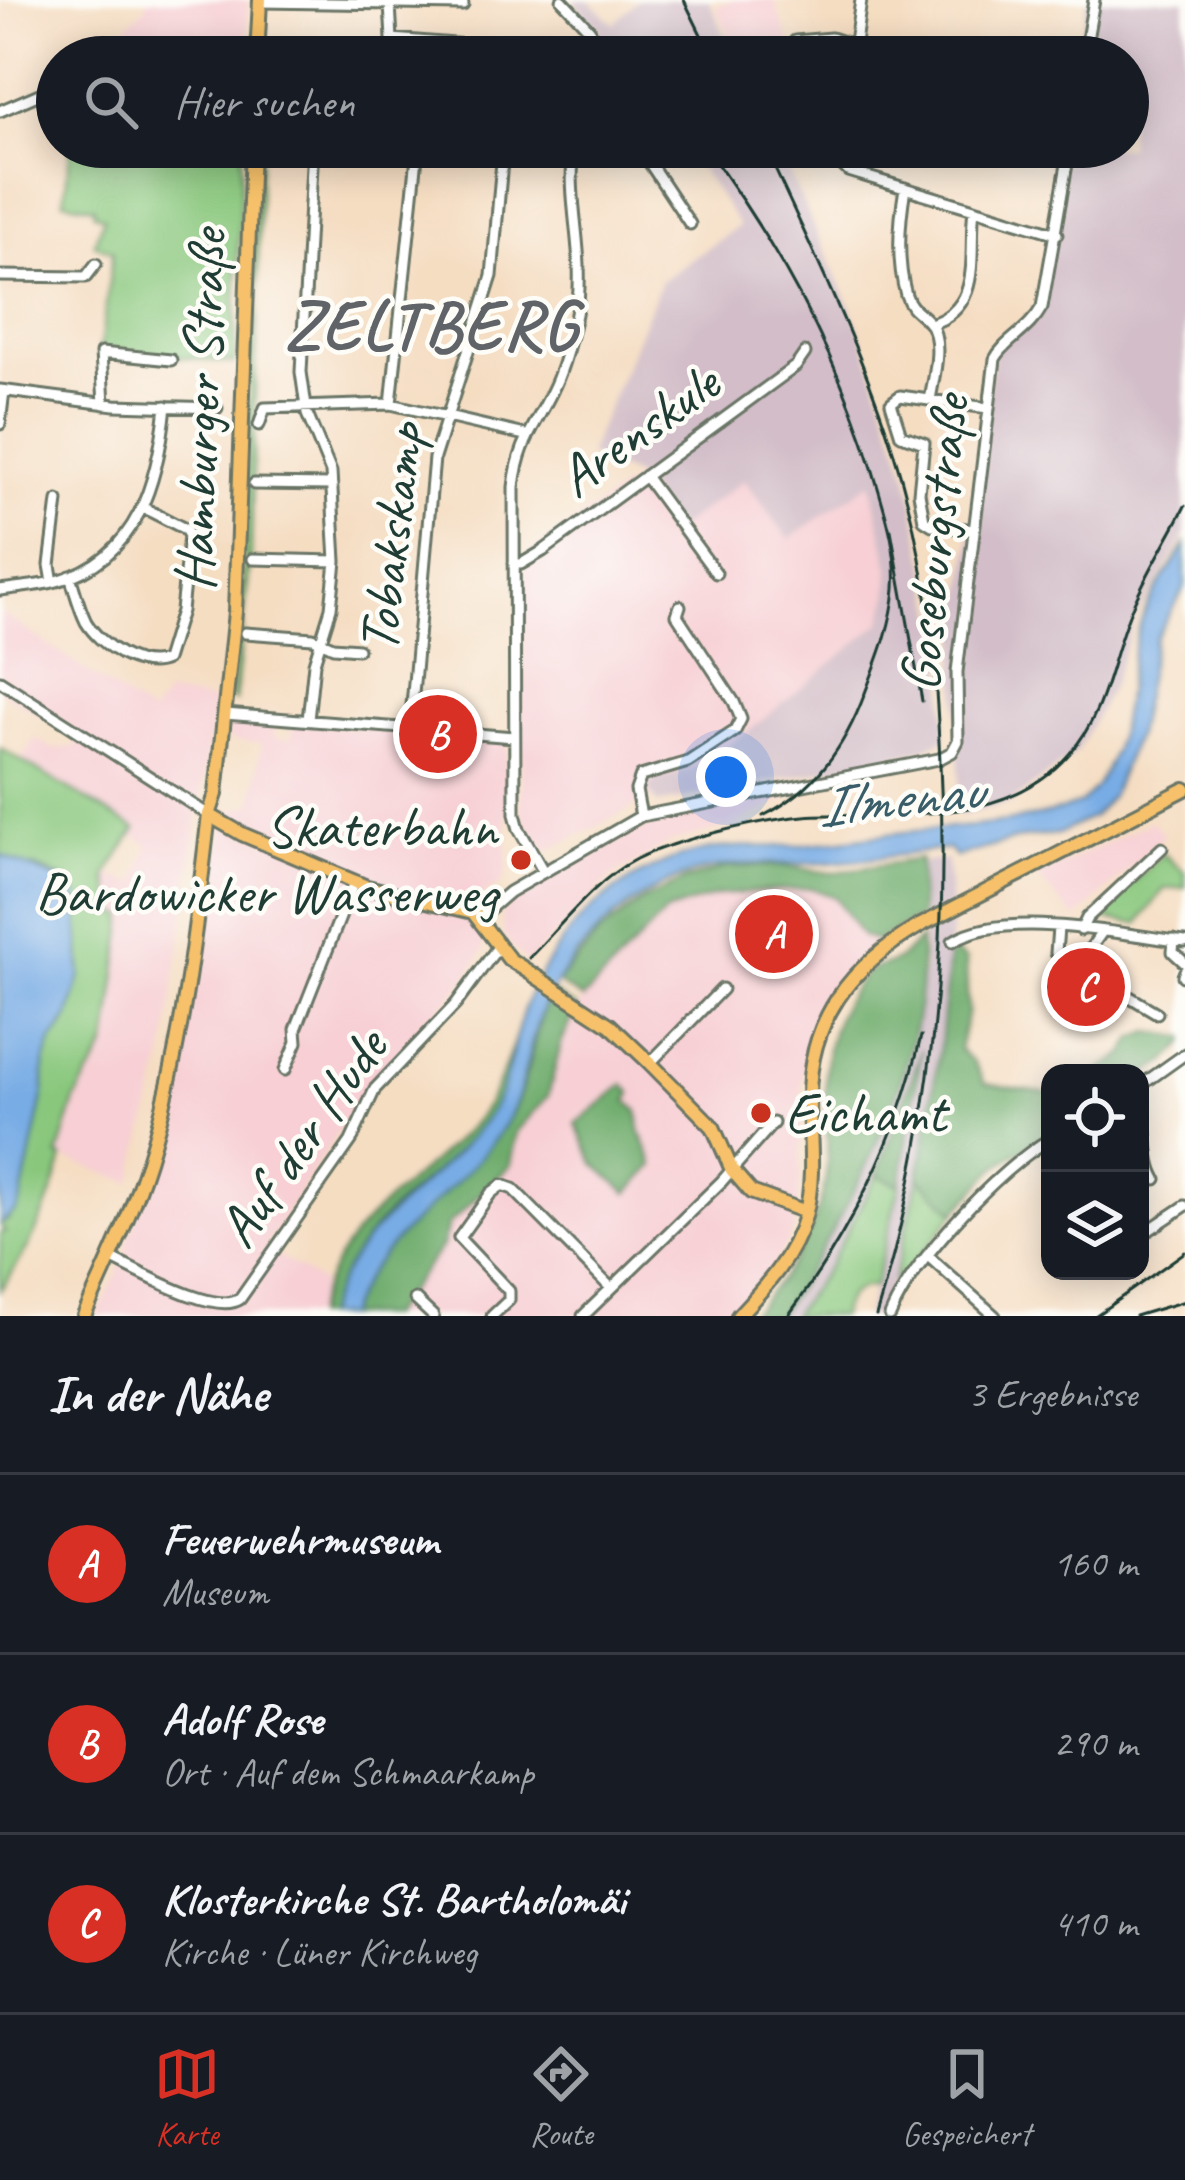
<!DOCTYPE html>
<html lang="de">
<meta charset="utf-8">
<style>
:root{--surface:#171b24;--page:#20242c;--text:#f1f3f6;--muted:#9ea1a6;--line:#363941;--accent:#d93025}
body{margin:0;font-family:Caveat,sans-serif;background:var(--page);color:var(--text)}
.controls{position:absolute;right:36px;bottom:36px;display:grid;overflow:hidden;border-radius:24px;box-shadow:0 6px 30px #0003}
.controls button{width:108px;height:108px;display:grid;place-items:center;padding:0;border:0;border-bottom:3px solid var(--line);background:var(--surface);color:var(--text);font:60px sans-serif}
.you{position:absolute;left:726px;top:777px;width:42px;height:42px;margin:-30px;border:9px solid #fff;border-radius:50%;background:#1a73e8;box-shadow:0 0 0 18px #1a73e833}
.badge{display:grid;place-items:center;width:78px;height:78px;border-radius:50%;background:var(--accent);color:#fff;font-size:39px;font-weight:700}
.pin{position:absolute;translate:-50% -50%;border:6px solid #fff;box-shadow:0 3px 12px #0006}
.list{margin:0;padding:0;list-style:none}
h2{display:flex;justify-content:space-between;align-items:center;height:156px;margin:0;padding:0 48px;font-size:51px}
h2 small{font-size:39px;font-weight:400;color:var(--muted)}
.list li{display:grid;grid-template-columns:78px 1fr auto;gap:36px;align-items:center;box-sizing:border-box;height:180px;padding:0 48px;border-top:3px solid var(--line)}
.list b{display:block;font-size:45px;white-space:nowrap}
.list p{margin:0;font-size:39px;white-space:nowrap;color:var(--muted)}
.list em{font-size:39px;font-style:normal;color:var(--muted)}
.icon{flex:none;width:66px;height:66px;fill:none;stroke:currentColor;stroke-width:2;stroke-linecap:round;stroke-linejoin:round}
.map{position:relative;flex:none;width:1185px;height:1316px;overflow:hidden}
.search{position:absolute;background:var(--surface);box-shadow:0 6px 30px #0003;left:36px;right:36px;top:36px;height:132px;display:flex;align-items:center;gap:30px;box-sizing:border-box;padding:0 42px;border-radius:66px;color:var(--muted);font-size:45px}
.sheet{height:696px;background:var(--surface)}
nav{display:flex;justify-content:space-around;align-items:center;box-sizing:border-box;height:168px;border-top:3px solid var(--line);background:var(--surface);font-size:33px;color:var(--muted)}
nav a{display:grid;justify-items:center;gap:6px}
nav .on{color:var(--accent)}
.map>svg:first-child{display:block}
</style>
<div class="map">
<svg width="1185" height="1316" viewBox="0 0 1185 1316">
<rect width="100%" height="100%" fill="#fdfcf7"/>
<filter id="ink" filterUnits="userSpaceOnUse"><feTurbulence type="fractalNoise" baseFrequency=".00833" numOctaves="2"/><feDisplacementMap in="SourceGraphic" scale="24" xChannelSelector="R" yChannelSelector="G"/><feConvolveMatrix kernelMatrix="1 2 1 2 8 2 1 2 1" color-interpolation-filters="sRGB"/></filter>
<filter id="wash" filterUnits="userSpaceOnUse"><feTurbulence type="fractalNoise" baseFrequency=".004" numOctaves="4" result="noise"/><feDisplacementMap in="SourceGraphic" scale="48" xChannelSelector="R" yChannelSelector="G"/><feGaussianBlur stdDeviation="2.7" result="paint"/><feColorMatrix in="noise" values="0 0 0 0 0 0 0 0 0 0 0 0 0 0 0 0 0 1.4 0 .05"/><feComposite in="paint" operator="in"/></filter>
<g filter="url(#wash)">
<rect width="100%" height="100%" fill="#f5ddc2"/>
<path fill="#f7cfd4" d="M145,0H248L246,57H96L148,5Z
M732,0H774L795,57H740L716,7Z
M639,477L871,482L890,569L888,600L882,622L749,731L690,769L655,780L648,789L652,798L547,851L539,847L521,813L524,556Z
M0,612L151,715L167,694L214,701L165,1053L132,1182L57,1156L75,1100L107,1045L125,917L116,913L106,875L135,883L149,845L132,835L135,828L21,761L35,738L53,749L73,747L79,740L0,691Z
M231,717L274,722V738L291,739L292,722L507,741V869L502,883L479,897L484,950L461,985L365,1089L265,1248L322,1283L314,1316H97L127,1253L126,1246L159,1158L176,1094L227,812L253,804L261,744L228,740Z
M797,793L733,826L671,842L614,875L527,963L504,937L501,914L519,897L636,830L699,810Z
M1152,821L1164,836L1076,919L1037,877Z
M811,887L835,897L862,936L876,941L840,979L814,1026L802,1081L800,1182L793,1232L771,1270L732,1316H389L442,1246L448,1225L510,1166L516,1132L548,1096L561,1044L583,999L666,912L717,895Z"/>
<path fill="#d2bdc8" d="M572,0H589L614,24L638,0H709L735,57H624Z
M1087,0H1185V536L1136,617L1112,685L1077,752L1010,803L960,816L956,655L994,347L1016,334L1039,304L1064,147H1128V57H1078Z
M685,147H777L856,319L908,476L943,648L946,738L921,750L658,804L648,789L655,780L690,769L749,731L882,622L888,600L890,569L871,482L789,539L744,480L677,529L639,478L588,455L661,281L739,226Z
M947,860L952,921L939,1054L919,1178L882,1316H865L900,1185L919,1057L877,1175L829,1265L791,1316H777L795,1291L924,972L921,862Z"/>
<path fill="#89c77d" stroke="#548258" stroke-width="3" d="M71,147H242L234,363L100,349L113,251L94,244L104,217L94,213V207L64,201Z
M257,147H261L251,555L235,701L231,699L244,569Z
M0,748L136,829L107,875L116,913L125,916L107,1045L75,1100L58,1156L63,1158C49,1209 31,1248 0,1290V1233L5,1232L0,1224L7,1221L21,1201L44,1092V1064L52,1041L64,1026L81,967L77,894C67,876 49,873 31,866L45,874L0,855Z
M1163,854L1185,872V888L1164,889L1138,924L1095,918Z
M877,1175L900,1185L874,1287C853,1287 845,1297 840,1316H792L829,1265Z
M919,1178L956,1212L906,1274L893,1281Z"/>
<path fill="#6eac6c" stroke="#467450" stroke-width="3" d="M920,859V917L876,941L862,936L835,897L811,888L717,895L666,912L583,999L557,983L599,934L642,901L685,880L729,867L785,866L831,873Z
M920,939C933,1061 846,1219 777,1316H748C789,1273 823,1225 827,1164C831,1094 810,1051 855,986C873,960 881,971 900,958C907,953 914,945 920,939Z
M950,949L966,960L968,1011L959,1050L973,1061L985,1084L1050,1093V1131L996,1167L956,1212L919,1178L939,1054Z
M551,991L577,1008L561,1044L548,1096L516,1132L510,1166L448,1225L442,1246L389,1316H346C369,1254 423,1211 468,1164C480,1151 497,1138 506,1123C532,1083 531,1034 551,991Z
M526,1004C516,1041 510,1085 487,1118C461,1157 419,1181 387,1214C360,1242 336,1280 325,1316H314C338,1221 410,1190 472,1124C501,1093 513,1043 526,1004Z
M1150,1032L1185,1037V1043L1165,1063L1140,1078V1073H1096L1125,1054L1134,1038Z
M922,1049L900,1185L877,1175Z
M624,1084L632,1093L628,1101L638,1111L640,1129L654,1166L628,1193L594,1163L576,1124Z"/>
<path fill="#78ace5" stroke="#4c748c" stroke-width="3" d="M1185,545V587L1155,639L1136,735L1111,796L1094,816L1058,834L1022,838L955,857L949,849C907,853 865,861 822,863C792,865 761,862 731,865C655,873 588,928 551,992C524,1038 531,1090 497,1136C450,1201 375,1238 346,1316H325C352,1224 429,1192 484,1121C512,1087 511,1040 527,1001C536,979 550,958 564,939C600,892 660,856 719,848C745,845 774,848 801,845C843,841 885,833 928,830C981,826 1030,822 1080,804C1128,762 1122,684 1139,628C1148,598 1169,571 1185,545Z
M0,855L72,885L77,894L81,976L68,1019L52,1041L44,1064V1092L21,1201L16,1211L0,1224Z"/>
</g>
<g filter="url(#ink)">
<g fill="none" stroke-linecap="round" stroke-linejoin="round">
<defs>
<path id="minor" d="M562,0L590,30L589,57
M260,2L463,5L462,0
M390,4L392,39L468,45
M795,41L831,38L889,57
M853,57L861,0
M1084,57L1094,0
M0,111L44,92H57
M455,147L573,154
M639,147L690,224
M843,147L841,164L848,171L1057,234
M905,188C899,223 896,260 906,295C911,311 921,312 930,324C944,341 933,380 930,400
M0,276L86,277L96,264
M930,324C985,308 968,251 974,209
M0,390L115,405L217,408
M104,404L101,353L171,360
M391,404L418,147
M0,424L4,391
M259,425L265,408L391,404L525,435
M645,476L716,573
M254,484L332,485
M974,530L932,525L924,520L919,493L924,443L901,435L891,403L900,396L988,408
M253,559L336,561
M514,563L521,564L543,551L796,366L805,353
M70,576C75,591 79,608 86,622C100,645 140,672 166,660L181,611L189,536L185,529L144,508
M53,582L50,565L58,501
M0,590C19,587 39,586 57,581C139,558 158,480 166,406
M245,633L313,638L333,647L358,649
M0,681L209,815
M225,714L514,737
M308,720L314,663L331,608L336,561L331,472L307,414L301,372L313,147
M410,728L434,458L492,276L503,150
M641,816L636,790L641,776L688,762L735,731L741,719L734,702L677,615L680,606
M543,871L519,829L515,814L514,487C519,440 537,425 555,385C565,363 571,338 576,314C587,257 566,203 574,147
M480,917L509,892L641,816L939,759L952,752L958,741L957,672L995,359C1004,341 1029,331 1042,307L1070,147
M1058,928L1056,953L1157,1013
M1081,930L1087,918L1162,848
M1174,940L1173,952L1185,963
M953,941C1005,908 1124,935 1185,942
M1079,965L1102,932
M1183,976L1185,971
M650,1063L722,989
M285,1070L297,1042L296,1029L354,882
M1140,1086L1185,1054
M1140,1109C1150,1131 1144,1159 1156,1179
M1140,1236L1185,1206
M929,1257L995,1316
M110,1258C138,1271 215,1316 240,1299L351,1141L375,1089L456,1004L498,947
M415,1299L433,1316
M492,1316L509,1300V1291L459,1238L491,1193L502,1185L513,1189L611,1288
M583,1316L722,1181L773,1123
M890,1316C913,1260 998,1169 1050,1139"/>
<path id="major" d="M257,57L260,0
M209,815L242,834L367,887L473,912L509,959L610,1025L650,1063L713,1127L732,1170L751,1192L806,1212
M209,815L216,794L235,612L252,147
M84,1316C107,1265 131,1215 148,1161C182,1052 196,927 209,814
M738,1316C766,1286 793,1257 805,1216C815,1179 810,1142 809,1104C807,1020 851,965 921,925L1185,789"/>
</defs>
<use href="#minor" stroke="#6a7566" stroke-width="15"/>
<use href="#major" stroke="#6a7566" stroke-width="18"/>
<use href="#minor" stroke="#fff" stroke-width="9"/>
<use href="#major" stroke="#f6c16b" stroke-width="12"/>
<path stroke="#1f3d34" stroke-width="3" d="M684,0L712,57
M705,147C778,246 837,353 873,471C884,509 898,547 895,588C892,625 878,659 865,693C845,747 815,790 763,816
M765,147C817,262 876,376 907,500C928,580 935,660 939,742C950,936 933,1130 876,1316
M891,530L922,701
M529,958C561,926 595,880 636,859C675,840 759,820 804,816C894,810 1003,831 1070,753C1106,712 1110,661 1130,612C1145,575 1167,542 1185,506
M788,1316C850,1233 898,1137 921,1036
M1095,1316L1185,1252
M1135,1316L1185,1301"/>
</g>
</g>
<g fill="#c8321e" stroke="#fdfcf7" stroke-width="4.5">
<circle cx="521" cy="860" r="12"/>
<circle cx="761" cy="1113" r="12"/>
</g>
<g text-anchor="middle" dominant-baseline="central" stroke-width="9" stroke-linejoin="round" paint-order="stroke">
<g font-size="57" fill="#1f3d34" stroke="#fdfcf7">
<text transform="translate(200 410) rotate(-88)">Hamburger Straße</text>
<text transform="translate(638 430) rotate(-36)">Arenskule</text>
<text transform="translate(391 538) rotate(-83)">Tobakskamp</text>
<text transform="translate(934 543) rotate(-84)">Goseburgstraße</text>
<text transform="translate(302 1138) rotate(-55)">Auf der Hude</text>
</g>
<g font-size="57" fill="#1f3d34" stroke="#fdfcf7" text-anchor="end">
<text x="497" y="827">Skaterbahn<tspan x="497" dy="66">Bardowicker Wasserweg</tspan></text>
<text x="785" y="1113" text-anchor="start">Eichamt</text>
</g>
<g font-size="60" font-style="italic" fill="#3a5e69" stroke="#fdfcf7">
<text transform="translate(899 798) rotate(-6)">Ilmenau</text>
</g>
<g font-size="69" font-weight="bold" letter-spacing="3" fill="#606468" stroke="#fdfcf7">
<text x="432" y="325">ZELTBERG</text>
</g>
</g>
</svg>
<div class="controls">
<button><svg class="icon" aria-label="locate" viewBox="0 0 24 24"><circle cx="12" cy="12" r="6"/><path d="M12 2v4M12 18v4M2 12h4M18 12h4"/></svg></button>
<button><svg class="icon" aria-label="layers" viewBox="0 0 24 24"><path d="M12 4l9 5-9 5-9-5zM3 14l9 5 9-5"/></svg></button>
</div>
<div class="you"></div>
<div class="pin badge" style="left:774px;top:934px">A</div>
<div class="pin badge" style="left:438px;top:734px">B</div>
<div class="pin badge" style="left:1086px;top:987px">C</div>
<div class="search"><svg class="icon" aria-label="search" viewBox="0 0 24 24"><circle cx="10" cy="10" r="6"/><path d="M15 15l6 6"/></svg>Hier suchen</div>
</div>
<section class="sheet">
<h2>In der Nähe<small>3 Ergebnisse</small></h2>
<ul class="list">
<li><span class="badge">A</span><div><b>Feuerwehrmuseum</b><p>Museum</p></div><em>160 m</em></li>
<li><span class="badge">B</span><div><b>Adolf Rose</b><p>Ort · Auf dem Schmaarkamp</p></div><em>290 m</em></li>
<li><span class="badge">C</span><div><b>Klosterkirche St. Bartholomäi</b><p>Kirche · Lüner Kirchweg</p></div><em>410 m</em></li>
</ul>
</section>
<nav>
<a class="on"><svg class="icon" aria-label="map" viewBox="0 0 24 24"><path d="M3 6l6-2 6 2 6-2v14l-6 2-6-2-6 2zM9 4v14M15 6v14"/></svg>Karte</a>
<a><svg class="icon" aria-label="directions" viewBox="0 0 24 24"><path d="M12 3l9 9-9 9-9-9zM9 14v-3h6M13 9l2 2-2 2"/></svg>Route</a>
<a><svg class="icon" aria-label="saved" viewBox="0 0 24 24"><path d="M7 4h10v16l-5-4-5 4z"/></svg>Gespeichert</a>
</nav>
